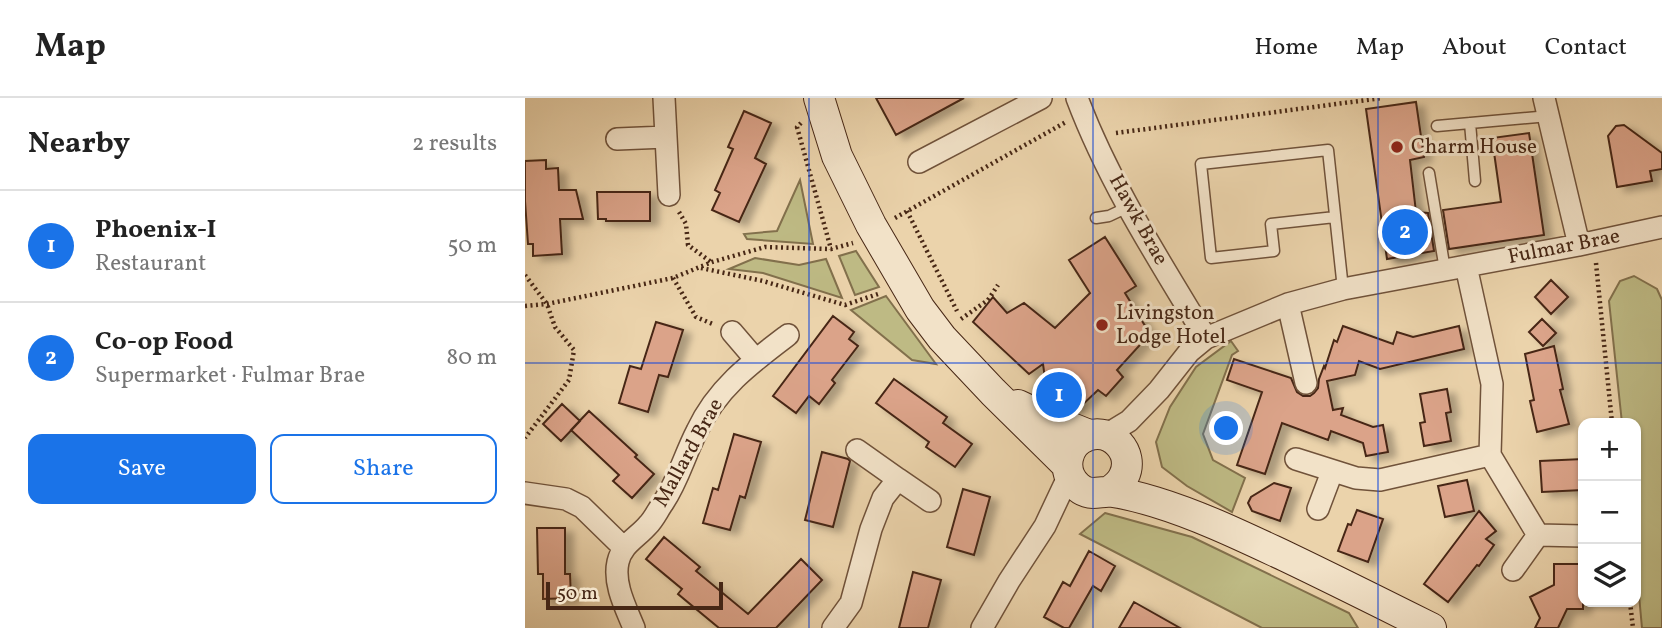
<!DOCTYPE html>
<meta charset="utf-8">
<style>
:root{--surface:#fff;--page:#f2f2f2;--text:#222;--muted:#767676;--line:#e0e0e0;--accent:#1a73e8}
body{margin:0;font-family:Vollkorn,serif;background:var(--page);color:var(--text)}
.controls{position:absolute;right:21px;bottom:21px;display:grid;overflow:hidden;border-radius:14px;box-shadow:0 2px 5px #0004}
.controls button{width:63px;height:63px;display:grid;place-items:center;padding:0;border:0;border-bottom:2px solid var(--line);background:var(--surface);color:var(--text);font:35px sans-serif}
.scale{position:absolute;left:21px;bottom:18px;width:177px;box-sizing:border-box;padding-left:7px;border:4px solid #472715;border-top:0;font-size:19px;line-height:24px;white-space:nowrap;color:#472715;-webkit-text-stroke:5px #f2e2c8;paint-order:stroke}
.you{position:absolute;left:702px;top:331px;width:24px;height:24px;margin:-18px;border:5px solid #fff;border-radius:50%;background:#1a73e8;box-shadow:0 0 0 10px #1a73e833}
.badge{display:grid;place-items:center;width:46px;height:46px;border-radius:50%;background:var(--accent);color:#fff;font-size:23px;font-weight:700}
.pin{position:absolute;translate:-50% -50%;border:4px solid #fff;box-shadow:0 2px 7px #0006}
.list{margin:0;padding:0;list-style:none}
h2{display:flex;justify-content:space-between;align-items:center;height:91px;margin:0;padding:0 28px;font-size:30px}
h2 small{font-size:23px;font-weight:400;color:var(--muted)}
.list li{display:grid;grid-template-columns:46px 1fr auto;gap:21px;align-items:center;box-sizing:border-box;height:112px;padding:0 28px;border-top:2px solid var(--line)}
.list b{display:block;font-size:26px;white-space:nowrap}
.list p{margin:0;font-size:23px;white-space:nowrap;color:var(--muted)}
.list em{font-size:23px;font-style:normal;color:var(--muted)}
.actions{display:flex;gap:14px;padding:21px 28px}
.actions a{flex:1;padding:16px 0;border:2px solid var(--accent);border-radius:14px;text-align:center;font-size:24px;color:var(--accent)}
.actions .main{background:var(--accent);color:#fff}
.icon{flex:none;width:38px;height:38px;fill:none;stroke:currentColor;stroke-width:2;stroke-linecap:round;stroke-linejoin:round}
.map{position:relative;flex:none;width:1137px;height:530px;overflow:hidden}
header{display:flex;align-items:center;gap:42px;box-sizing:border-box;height:98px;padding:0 35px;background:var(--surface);border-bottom:2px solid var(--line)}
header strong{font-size:33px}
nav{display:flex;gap:38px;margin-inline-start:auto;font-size:24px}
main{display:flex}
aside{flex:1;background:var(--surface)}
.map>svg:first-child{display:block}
</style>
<header>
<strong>Map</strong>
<nav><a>Home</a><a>Map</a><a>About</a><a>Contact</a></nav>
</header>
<main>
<aside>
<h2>Nearby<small>2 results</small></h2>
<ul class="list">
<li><span class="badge">1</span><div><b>Phoenix-I</b><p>Restaurant</p></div><em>50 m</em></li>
<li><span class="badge">2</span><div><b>Co-op Food</b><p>Supermarket · Fulmar Brae</p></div><em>80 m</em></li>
</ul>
<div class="actions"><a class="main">Save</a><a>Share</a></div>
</aside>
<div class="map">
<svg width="1137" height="530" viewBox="0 0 1137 530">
<defs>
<filter id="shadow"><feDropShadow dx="8" dy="4.5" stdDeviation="3.5" flood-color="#0004"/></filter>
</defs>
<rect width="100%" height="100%" fill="#ebd3ab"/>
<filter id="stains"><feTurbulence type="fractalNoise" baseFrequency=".00286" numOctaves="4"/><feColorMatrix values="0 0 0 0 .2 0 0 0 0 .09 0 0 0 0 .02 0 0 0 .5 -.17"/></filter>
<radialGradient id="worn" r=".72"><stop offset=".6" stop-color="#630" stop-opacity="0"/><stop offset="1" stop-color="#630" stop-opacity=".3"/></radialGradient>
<path fill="#beba84" stroke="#82704c" stroke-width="2" d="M275,82L288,146L222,141L219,136L252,133Z
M331,153L354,189L330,197L314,158Z
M230,160L274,167L301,161L317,200L238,175L204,171Z
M1109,178L1132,191L1137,202V530H1117L1111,464V325H1097L1084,203L1095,183Z
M361,198L411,266L387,262L326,212Z
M706,243L713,253L707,257L678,336L688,362L720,380L707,414L662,388L637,369L631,344L645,309L671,269Z
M580,415L667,439L824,515L833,530H737L555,436Z"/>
<path fill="#dba389" stroke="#472715" stroke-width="2" filter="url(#shadow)" d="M351,0H439L371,37Z
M891,4L899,59L885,62L891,114L903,115L909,153L862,161L841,11Z
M219,13L246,25L230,60L241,66L214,124L187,112L195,95L190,92L208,51L203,49Z
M1099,27L1137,55V71L1125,73L1127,83L1092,89L1083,38L1091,28Z
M1004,35L1019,137L924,151L918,112L976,104L967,40Z
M21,62V71L33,70L34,92H51L58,121H35L37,156L8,158V146H3L0,103V63Z
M72,94H125V123H81V121H73Z
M580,139L611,188L600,195L625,236L592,272L598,279L581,298L573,292L553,311L544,310L523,302L518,266L504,276L448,224L468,199L482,215L499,205L530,230L565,195L544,162Z
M1026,182L1043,199L1026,216L1010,199Z
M308,218L329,234L324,241L333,248L307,282L310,285L294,306L284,298L271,315L248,298Z
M1017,221L1031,235L1018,248L1004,234Z
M131,224L158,232L143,279L134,277L123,314L94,305L105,268L116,271Z
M818,228L868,246L872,234L888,239L934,228L939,251L855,271L834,263L830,277L802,283L808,312L818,310L816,317L848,329L858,327L863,354L841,358L838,345L806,333L803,342L757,325L740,376L712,367L737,294L702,282L709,261L766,280L772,294L778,298H785L789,295L793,290L794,281L799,268L800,270L809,242L812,244Z
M1029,248L1038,291L1035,292L1044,326L1012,334L1005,303L1009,302L1000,256Z
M369,281L422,319L418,325L447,346L430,369L401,349L404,344L351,305Z
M922,291L926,314L921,315L926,343L899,348L895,325L900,324L895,296Z
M37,306L55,323L36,343L18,326Z
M64,313L112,357L110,359L129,376L107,400L88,383L94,377L46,332Z
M209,336L236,344L220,400L215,398L205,432L178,425L188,390L193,392Z
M297,354L323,361L325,363L308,429L280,422Z
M1058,361V392L1017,394L1015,363Z
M942,382L949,413L920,419L913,388Z
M749,385L766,390L755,423L727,413L723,405L726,399Z
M438,391L465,399L449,457L422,449Z
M832,412L858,421L843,464L813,453L823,426L826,427Z
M954,413L971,433L961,441L969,447L954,468L952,467L923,504L899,486Z
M12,430H40V476H45L46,500L18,501V476H13Z
M139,439L175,469L171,473L223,516L276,461L297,482L251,530H194L153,496L157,491L121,461Z
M564,453L590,468L576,493L568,488L544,530H539L519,519L538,484L545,488Z
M1029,466H1054V486H1058V511H1042L1033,530H1010L1015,520L1005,499L1029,487Z
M388,474L416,482L403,530H374Z
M609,504L655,530H594Z"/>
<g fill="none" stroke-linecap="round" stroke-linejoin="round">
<defs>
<path id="lane" d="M945,25L950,83
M912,28L1024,18
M904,75L920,172
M810,119L746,126L749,153L686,160L676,66L803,52L818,191
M571,120L584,118L603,109"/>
<path id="street" d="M139,0L144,97
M552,0C584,85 634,162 681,240
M1019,0L1054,147
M92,41L141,39
M394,64L516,0
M941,168L967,286L965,357L1013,437L1058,438
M763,206L781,285
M207,234L231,262
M581,337L604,323L634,292L664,254L681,240L763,206L818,191L1054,147L1137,129
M771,361L831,380L855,382L965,357
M373,381L405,403
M0,395L41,401L57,409L99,450
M793,411L807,374
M988,472L1013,437
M109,530C101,510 88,486 93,464C97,446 112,440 123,427C129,421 133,412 138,405C154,381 159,358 172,333C192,290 226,265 263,237
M308,530L326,505L346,431L358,400L373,381L332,352
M457,530L484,483L520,428L544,377"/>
<path id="secondary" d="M294,0L312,58L346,127L395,211L417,240L468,294L542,367
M493,307L512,316L564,337
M585,393C591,389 596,385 599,378C610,355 587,329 562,338C541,345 535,374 553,389C566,400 575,392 588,394C602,396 617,400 630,404C676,418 719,439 762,459C810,482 858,506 906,530"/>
</defs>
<use href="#lane" stroke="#70523a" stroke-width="13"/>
<use href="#street" stroke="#70523a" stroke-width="24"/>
<use href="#secondary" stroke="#472715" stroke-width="32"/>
<path stroke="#472715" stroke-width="4.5" stroke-dasharray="2 3.5" stroke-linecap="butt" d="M276,25L272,29L306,151
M591,35L857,0
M382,113L432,213
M154,114L161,126L163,147L186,164
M370,120L541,24
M1071,165L1087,325
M176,170L238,183L320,207L356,195
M0,177L22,206L30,229L49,252L44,282L0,340
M148,180L171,219L190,227
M0,208L22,206L148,180L187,164L240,149L306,151L328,145
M436,221L463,202L473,187
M1105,504L1108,530"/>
<use href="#lane" stroke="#f2e2c8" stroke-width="10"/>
<use href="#street" stroke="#f2e2c8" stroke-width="21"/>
<use href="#secondary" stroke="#f2e2c8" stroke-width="30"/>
</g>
<path fill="none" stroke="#1d4ed8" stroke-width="2" stroke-opacity="0.55" d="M284,0V530M568,0V530M853,0V530M0,265H1137"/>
<g fill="#8f2418" stroke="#f2e2c8" stroke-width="2.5">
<circle cx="872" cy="49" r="7"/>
<circle cx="577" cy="227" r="7"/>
</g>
<g text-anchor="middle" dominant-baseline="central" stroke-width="6" stroke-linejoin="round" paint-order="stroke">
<g font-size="21" fill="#472715" stroke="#f2e2c8" text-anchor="start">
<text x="886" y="49">Charm House</text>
<text x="591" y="215">Livingston<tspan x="591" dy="24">Lodge Hotel</tspan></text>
</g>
<g font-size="21" fill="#472715" stroke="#f2e2c8">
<text transform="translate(613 122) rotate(61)">Hawk Brae</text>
<text transform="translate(1039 149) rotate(-11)">Fulmar Brae</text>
<text transform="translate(164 355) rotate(-61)">Mallard Brae</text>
</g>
</g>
<rect width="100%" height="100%" filter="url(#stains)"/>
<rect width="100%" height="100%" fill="url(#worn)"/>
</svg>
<div class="controls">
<button>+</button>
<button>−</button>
<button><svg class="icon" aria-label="layers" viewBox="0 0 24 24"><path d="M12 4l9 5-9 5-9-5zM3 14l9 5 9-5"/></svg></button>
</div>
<div class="scale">50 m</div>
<div class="you"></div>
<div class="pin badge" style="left:534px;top:297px">1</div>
<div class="pin badge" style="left:880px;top:134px">2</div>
</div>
</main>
